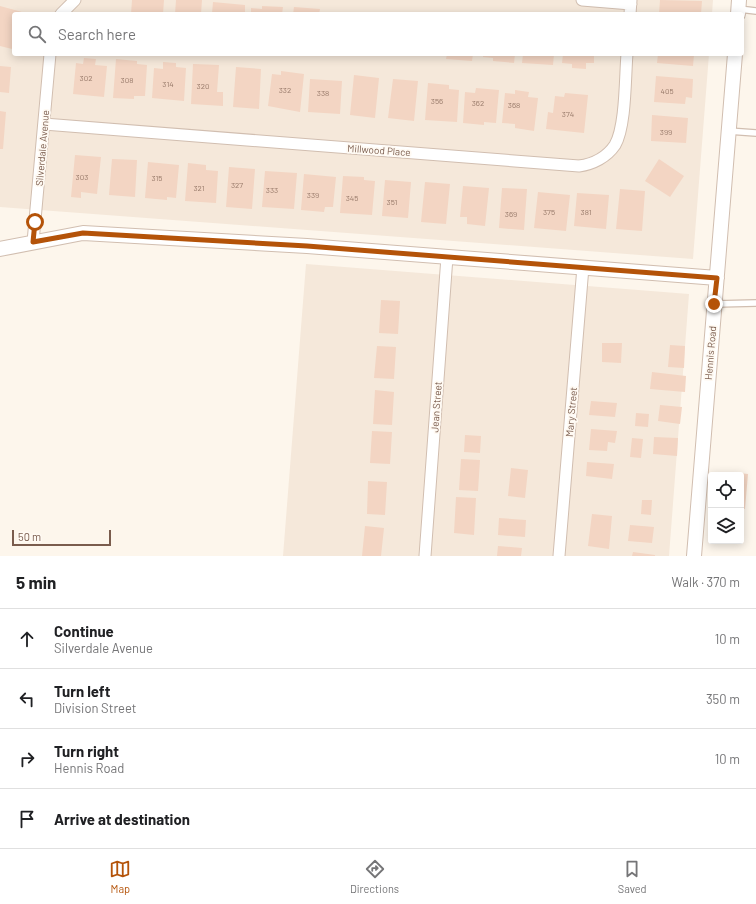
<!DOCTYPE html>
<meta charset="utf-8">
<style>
:root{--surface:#fff;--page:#f6f6f6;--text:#202124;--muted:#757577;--line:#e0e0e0;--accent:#b45309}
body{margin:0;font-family:Barlow,sans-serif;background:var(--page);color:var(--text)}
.controls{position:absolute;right:12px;bottom:12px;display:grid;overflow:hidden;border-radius:4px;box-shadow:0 2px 10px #0003}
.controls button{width:36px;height:36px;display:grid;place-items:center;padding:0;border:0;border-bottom:1px solid var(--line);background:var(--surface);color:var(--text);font:20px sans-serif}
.scale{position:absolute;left:12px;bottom:10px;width:99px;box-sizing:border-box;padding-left:4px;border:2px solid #7a5c4d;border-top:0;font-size:11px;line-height:14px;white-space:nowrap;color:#7a5c4d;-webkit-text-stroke:3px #fffaf3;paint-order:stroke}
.stop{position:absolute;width:12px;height:12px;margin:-9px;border:3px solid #b45309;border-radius:50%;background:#fff}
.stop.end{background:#b45309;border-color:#fff;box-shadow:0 1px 4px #0008}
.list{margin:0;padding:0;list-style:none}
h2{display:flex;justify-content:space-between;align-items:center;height:52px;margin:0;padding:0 16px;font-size:17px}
h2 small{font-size:13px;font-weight:400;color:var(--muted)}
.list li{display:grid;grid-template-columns:26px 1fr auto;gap:12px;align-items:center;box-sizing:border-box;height:60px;padding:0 16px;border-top:1px solid var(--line)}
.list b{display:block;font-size:15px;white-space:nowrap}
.list p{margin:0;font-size:13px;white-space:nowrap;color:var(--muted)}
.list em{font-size:13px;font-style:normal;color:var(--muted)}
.icon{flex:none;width:22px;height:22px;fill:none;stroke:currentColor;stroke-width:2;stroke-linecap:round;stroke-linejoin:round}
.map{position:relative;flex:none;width:756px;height:556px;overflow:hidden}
.search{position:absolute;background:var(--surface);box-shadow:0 2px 10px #0003;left:12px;right:12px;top:12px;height:44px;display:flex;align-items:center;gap:10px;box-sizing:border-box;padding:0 14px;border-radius:4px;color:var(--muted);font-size:15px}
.sheet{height:292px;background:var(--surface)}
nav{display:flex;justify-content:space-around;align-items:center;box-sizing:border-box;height:56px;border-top:1px solid var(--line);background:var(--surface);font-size:11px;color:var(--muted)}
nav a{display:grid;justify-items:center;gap:2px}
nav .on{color:var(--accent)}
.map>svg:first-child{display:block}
</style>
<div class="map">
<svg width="756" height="556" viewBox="0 0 756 556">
<rect width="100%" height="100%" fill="#fdf6ec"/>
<path fill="#f5e8da" d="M0,0H713L712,14H14V54H709L693,259L0,207Z
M306,264L689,294L669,556H283Z"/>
<path fill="#f3d5c3" d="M132,0H164L163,14H131Z
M176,0H202L201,14H175Z
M660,0L702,1L701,14H659Z
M213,2L245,5V14H212Z
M0,6L22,12V14H14L12,49L0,46Z
M262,6L283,7L282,14H251V8L262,9Z
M294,7L320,9L319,14H293Z
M447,54H473L472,61L446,59Z
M483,54H515L514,63L493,61V58L483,57Z
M523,54H554L553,65L522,63Z
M563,54H594V63H586V69L572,68V64L562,63Z
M658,54H694L693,66L657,63Z
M84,58L96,59L95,65L107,66L104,97L73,94L76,63L83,64Z
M116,59L137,61V64L147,65L145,96H134V99L113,98Z
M163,62L176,63V67L186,68L184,101L152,98L154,68L163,69Z
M193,64L219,65L217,92H223V106L191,104Z
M0,66L11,67L9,93L0,92Z
M236,67L261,69L259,109L233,107Z
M281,71L304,74L300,112L268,106L272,74L281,75Z
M354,75L379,78L375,118L350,115Z
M656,76L693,79L692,98L686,97L685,104L654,102Z
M310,79L342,81L340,114L308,112Z
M393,79L418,81L414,121L388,118Z
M428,83L449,85V89L459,90L457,122L425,120Z
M476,88L499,90L496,123L484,122V125L463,123L465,92L475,93Z
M515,90L529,92L528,97L538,98L534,131L515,128V124L502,123L505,93L515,94Z
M565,93L588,95L584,133L546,129L548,112L553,113L555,96L564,97Z
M0,111L6,112L3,149H0Z
M652,115L688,118L686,143L651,141Z
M75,155L101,157L97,194L81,192V198L71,197Z
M112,159L137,160L135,197L109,195Z
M659,159L684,176L670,197L645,181Z
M148,162L179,165L176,198L167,197V200L145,198Z
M188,163L206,165V170L218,171L216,203L185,201Z
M229,167L255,169L252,209L226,207Z
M265,171L297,173L294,209L262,207Z
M304,174L336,177L333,207H325L324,212L301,210Z
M343,176L364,177V180L375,181L372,215L340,213Z
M385,180L411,182L408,218L382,216Z
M425,182L450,184L446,224L421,222Z
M463,186L489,188L485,226L467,224V217H460Z
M502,188L527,189L524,230L499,228Z
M620,189L645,191L642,231L616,229Z
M538,192L570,195L566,231L534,228Z
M577,193L609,195L606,229L574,226Z
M381,300L400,301L398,334L379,333Z
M602,343H622L621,363L602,362Z
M670,345L685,346L684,368L668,367Z
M377,346L396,347L394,379L374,378Z
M652,372L686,376L685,392L650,389Z
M375,390L394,392L392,425L373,424Z
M591,401L617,403L615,417L589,415Z
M660,405L682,407L680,424L658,421Z
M636,413L649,414L648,427L635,426Z
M591,429L617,431L615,443L608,442L607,451L589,450Z
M372,431L392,432L390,464L370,463Z
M465,435L481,436L480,453L464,452Z
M654,437L678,438L677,456L653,454Z
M632,438L643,439L641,458L630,457Z
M461,459L480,460L478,491L459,490Z
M587,462L614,464L612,479L586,476Z
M511,468L528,470L525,498L508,496Z
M731,472L748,474L745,509L741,508V475H730Z
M368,481L387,482L385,515L367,514Z
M456,497L476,498L474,535L454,533Z
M642,500H652L651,515L641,514Z
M592,514L612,516L609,549L588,546Z
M499,518L526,520L525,537L498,535Z
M630,525L654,527L652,543L628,541Z
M365,526L384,528L381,556H362Z
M498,546L522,548L521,556H497Z
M633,552L655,555V556H632Z"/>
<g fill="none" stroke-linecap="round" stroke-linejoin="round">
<defs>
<path id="service" d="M739,9L756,11
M728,131L756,133
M715,304L756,303"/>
<path id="minor" d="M582,0L631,4
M61,14L75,0
M630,14L631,0
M44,124L579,166C593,164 607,157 615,145C626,126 625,77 627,54
M33,242L50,54
M425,556L447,257
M559,556L583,267"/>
<path id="tertiary" d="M738,14L739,0
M0,249L83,233L307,246L717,278
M694,556L735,54"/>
</defs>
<use href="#service" stroke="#d1beb0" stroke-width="8"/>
<use href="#minor" stroke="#d1beb0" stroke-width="13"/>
<use href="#tertiary" stroke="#d1beb0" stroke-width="16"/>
<use href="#service" stroke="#fff" stroke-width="5.5"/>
<use href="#minor" stroke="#fff" stroke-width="11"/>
<use href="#tertiary" stroke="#fff" stroke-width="14"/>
</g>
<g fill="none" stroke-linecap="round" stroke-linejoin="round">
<path stroke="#b45309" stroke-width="5" d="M35,222L33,242L83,233L307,246L717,278L714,304"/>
</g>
<g text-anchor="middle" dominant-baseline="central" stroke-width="3.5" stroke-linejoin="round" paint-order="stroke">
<g font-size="8" fill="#987a6a">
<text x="86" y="78">302</text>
<text x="127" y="80">308</text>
<text x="168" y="84">314</text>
<text x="203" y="86">320</text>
<text x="285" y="90">332</text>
<text x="667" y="91">405</text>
<text x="323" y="93">338</text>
<text x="437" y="101">356</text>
<text x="478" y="103">362</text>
<text x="514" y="105">368</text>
<text x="568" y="114">374</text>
<text x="666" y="132">399</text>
<text x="82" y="177">303</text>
<text x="157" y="178">315</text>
<text x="237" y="185">327</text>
<text x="199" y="188">321</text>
<text x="272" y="190">333</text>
<text x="313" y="195">339</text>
<text x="352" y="198">345</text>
<text x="392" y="202">351</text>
<text x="549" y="212">375</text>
<text x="586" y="212">381</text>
<text x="511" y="214">369</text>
</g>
<g font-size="10" fill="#7a5c4d" stroke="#fffaf3">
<text transform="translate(42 148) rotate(-85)">Silverdale Avenue</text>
<text transform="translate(379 150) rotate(4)">Millwood Place</text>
<text transform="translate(710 353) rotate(-85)">Hennis Road</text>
<text transform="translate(436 407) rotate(-86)">Jean Street</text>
<text transform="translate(571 412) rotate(-85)">Mary Street</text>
</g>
</g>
</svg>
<div class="controls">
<button><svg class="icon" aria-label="locate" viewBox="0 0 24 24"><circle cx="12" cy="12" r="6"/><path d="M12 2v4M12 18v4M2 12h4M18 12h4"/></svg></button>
<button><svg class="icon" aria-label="layers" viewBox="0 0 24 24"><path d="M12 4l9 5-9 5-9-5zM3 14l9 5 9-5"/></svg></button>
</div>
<div class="scale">50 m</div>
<div class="stop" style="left:35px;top:222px"></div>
<div class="stop end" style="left:714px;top:304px"></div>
<div class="search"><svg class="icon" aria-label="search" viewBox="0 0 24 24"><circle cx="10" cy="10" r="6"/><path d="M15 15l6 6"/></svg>Search here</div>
</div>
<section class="sheet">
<h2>5 min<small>Walk · 370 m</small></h2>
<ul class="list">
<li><svg class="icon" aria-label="ahead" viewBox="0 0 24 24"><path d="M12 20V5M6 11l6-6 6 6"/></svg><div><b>Continue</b><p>Silverdale Avenue</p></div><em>10 m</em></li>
<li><svg class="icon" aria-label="left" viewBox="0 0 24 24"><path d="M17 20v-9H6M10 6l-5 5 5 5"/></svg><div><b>Turn left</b><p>Division Street</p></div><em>350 m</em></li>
<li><svg class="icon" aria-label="right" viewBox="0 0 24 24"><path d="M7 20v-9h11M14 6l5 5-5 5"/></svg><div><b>Turn right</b><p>Hennis Road</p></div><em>10 m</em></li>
<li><svg class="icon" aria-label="arrive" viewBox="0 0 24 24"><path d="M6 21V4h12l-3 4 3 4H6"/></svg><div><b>Arrive at destination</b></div></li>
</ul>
</section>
<nav>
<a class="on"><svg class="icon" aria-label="map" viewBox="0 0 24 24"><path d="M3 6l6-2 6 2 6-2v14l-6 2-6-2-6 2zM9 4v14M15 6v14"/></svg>Map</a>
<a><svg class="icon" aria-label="directions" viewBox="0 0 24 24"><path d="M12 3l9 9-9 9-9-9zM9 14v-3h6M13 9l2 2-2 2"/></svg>Directions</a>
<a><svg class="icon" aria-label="saved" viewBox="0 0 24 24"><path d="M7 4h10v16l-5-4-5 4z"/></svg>Saved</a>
</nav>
